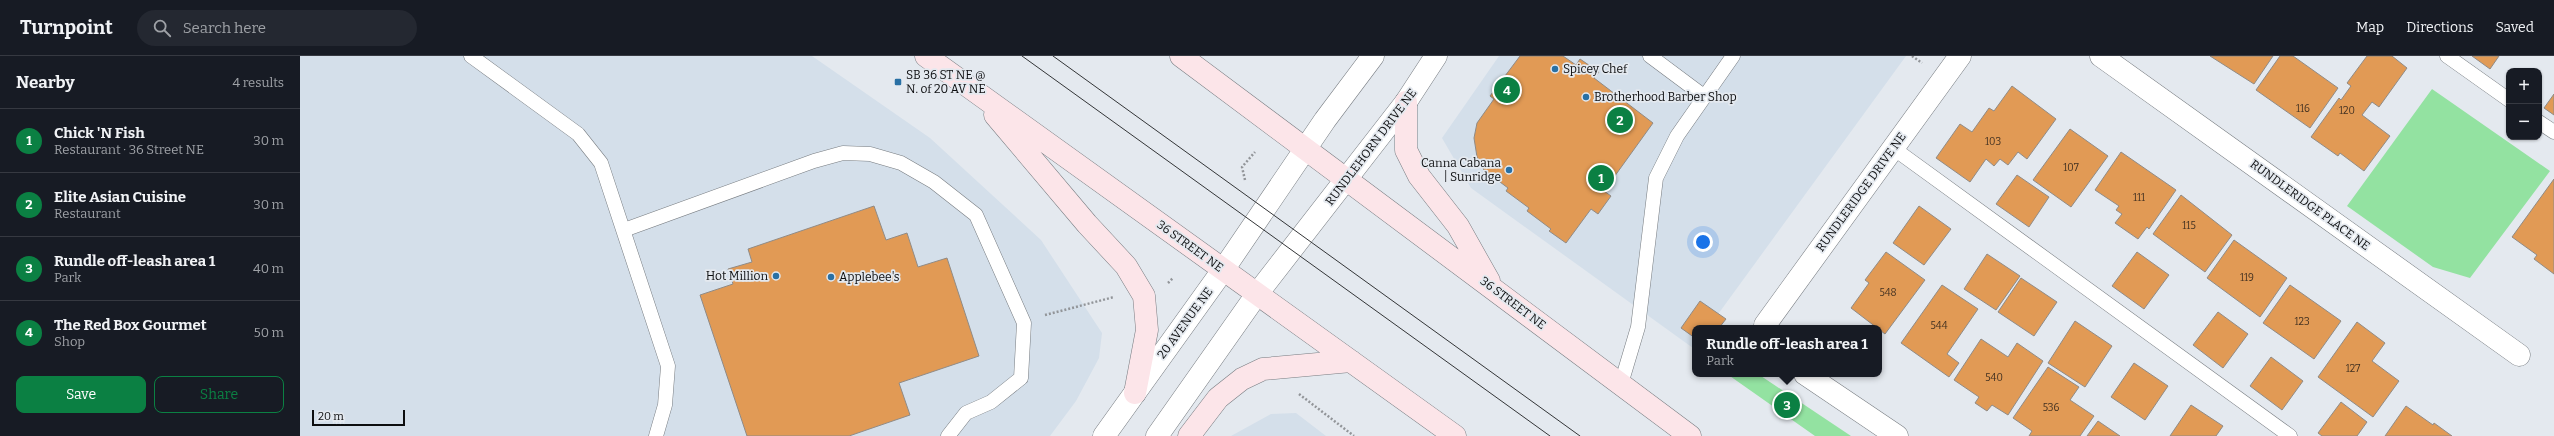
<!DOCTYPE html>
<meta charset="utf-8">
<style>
:root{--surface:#171b24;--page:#242831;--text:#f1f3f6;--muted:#9ea1a6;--line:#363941;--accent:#0b8043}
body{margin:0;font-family:Bitter,serif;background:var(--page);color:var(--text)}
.controls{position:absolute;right:12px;top:12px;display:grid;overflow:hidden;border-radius:8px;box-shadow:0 1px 3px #0004}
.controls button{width:36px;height:36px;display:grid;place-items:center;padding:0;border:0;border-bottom:1px solid var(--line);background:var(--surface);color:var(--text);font:20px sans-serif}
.scale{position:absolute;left:12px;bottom:10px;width:93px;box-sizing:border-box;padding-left:4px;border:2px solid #0d0e10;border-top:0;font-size:11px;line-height:14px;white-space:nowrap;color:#0d0e10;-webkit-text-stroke:3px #e4e9ef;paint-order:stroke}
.you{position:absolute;left:1403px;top:186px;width:14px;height:14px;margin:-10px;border:3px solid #fff;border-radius:50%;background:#1a73e8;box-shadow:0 0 0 6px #1a73e833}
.badge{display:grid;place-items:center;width:26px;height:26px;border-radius:50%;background:var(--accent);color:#fff;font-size:13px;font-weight:700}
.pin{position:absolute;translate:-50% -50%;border:2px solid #fff;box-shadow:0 1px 4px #0006}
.popup{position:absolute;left:1392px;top:269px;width:190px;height:52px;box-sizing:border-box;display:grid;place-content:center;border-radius:8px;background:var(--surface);filter:drop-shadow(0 1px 3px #0005);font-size:13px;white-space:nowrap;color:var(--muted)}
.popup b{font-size:15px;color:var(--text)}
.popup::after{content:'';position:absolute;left:50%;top:100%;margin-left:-8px;border:8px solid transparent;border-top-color:var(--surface)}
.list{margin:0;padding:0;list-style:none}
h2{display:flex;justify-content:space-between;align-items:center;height:52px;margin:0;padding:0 16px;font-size:17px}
h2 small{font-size:13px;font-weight:400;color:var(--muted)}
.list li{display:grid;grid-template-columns:26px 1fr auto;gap:12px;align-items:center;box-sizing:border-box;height:64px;padding:0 16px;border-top:1px solid var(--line)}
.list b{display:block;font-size:15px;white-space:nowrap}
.list p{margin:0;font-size:13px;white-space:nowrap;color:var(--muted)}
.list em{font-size:13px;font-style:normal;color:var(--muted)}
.actions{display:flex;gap:8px;padding:12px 16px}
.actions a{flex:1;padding:9px 0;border:1px solid var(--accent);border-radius:8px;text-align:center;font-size:14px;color:var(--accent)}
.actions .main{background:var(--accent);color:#fff}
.icon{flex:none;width:22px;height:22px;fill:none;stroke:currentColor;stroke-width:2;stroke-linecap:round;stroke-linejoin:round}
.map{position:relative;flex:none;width:2254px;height:380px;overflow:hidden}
header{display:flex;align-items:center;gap:24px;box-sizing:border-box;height:56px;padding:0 20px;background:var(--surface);border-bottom:1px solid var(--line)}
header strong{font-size:19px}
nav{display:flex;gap:22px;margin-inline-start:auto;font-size:14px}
.search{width:280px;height:36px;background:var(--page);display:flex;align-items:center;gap:10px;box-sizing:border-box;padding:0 14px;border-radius:22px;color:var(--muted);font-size:15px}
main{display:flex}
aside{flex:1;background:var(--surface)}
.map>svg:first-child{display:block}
</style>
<header>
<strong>Turnpoint</strong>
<div class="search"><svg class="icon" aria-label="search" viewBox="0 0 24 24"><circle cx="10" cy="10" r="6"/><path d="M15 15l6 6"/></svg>Search here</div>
<nav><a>Map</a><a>Directions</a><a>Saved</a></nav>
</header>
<main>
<aside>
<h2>Nearby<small>4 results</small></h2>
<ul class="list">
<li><span class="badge">1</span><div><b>Chick 'N Fish</b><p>Restaurant · 36 Street NE</p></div><em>30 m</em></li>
<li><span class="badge">2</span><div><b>Elite Asian Cuisine</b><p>Restaurant</p></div><em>30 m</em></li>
<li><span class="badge">3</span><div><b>Rundle off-leash area 1</b><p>Park</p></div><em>40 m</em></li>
<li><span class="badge">4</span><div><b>The Red Box Gourmet</b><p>Shop</p></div><em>50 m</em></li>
</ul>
<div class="actions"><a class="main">Save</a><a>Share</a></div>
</aside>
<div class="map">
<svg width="2254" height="380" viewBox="0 0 2254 380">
<rect width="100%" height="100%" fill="#e4e9ef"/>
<path fill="#d4dfea" d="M0,0H512L630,82L741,184L802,277L799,302L776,345L750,380H0Z
M1199,0H1606L1408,272H1395L1393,292L1171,132L1142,82Z
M996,357L1026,380H931L971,358Z"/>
<path fill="#93e2a1" d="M2132,33L2250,115L2170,222L2133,211L2047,150Z
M1427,318H1458L1551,380H1515Z"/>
<path fill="#e19a55" stroke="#908b86" d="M1220,0H1263L1276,9L1280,3L1299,16L1294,22L1353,67L1304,135L1311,140L1298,158L1291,153L1266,187L1249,175L1251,173L1227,155L1229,152L1206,135L1208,132L1184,114L1177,101L1174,82L1177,67L1194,43L1190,40Z
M1910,0H1973L1954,28Z
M1980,0H1993L2038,32L2010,72L1956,34Z
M2067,0H2092L2107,12L2079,51L2072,46L2062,59L2090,80L2064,115L2040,97L2038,100L2011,81L2039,42L2041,44L2051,30L2047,27Z
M2172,0H2199L2190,13Z
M1712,30L1756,63L1727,103L1718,96L1708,109L1700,103L1694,110L1686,103L1670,126L1636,102L1660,68L1672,76L1689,52L1694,55Z
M2254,38V59L2244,52Z
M1770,73L1808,100L1771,151L1733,124Z
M1821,96L1876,134L1849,173L1847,171L1838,183L1815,167L1822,158L1816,154L1819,150L1795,134Z
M1717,119L1749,141L1729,171L1696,148Z
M2254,123V218L2234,203L2237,199L2212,181Z
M1881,139L1932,179L1905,216L1853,178Z
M574,150L586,184L607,177L618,211L647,202L679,300L599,327L610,359L549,380H447L400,239L433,228L428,213L452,206L448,193Z
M1619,150L1651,173L1624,209L1593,187Z
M1934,184L1987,222L1960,261L1907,222Z
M1586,196L1625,224L1585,278L1551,252L1569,227L1565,224Z
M1837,196L1869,219L1844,253L1812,230Z
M1687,198L1720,220L1696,254L1664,233Z
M1721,222L1757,246L1734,280L1698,256Z
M1642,229L1678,253L1647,298L1659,307L1649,321L1601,287Z
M1990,229L2041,265L2014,303L1963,267Z
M1400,245L1426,263L1419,272H1395V282L1381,272Z
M1918,256L1948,278L1923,312L1893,289Z
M1775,265L1812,290L1785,331L1748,307Z
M2057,266L2085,287L2072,305L2099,325L2073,361L2018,321Z
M1681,283L1708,301L1717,287L1743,305L1708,359L1692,349L1687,355L1675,347L1679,341L1654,324Z
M1971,301L2003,325L1982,354L1950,330Z
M1834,307L1868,330L1845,364L1811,341Z
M1748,311L1779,331L1770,344L1794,360L1780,380H1729L1732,375L1713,362Z
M2041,346L2067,366L2057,380H2022L2018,377Z
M1891,349L1923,370L1916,380H1870Z
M2106,350L2133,369L2134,367L2152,380H2085Z
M1798,365L1820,380H1787Z"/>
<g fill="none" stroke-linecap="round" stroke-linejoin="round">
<defs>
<path id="service" d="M171,0L278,78L301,107L368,310L365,349L356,380
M1350,0L1405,41
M2147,0L2209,44
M2239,66L2254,76
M1593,92L1990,380
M324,174L514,105L543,97L570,98L601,107L634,126L676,159L724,267L721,322L691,346L666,357L648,380
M1321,328L1338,271L1356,122L1377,80L1433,0"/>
<path id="minor" d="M1801,0L2219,299
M1465,272V269L1660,0
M1505,318L1597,380"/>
<path id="tertiary" d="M804,380L923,214L1025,64L1073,0
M857,380L957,238L1106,46L1136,0"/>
<path id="secondary" d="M626,0L1155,380
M881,0L1390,380
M1106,46V94L1119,120L1158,170L1189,225
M695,59L787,168L826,210L844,240L847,274L835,337
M889,380L918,342L942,323L963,313L1051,305"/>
</defs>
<use href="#service" stroke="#777c81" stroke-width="15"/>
<use href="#minor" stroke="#777c81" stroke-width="23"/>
<use href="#tertiary" stroke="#777c81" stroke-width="23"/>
<use href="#secondary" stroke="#777c81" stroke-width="23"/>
<path stroke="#929599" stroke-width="2.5" stroke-dasharray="2 2" stroke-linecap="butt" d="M1612,0L1622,7
M945,124L942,111L955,96
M868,227L873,222
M745,259L814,241
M999,338L1054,380"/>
<use href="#service" stroke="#fff" stroke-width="14"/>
<use href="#minor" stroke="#fff" stroke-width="22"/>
<use href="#tertiary" stroke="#fff" stroke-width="22"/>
<use href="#secondary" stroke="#fce5e9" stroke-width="22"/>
<path stroke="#333537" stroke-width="1" d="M722,0L1250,380
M753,0L1280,380"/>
</g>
<g fill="#2970a4" stroke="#e4e9ef" stroke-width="1.5">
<circle cx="1255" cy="13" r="4"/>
<rect x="594" y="22" width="8" height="8" rx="2"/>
<circle cx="1286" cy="41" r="4"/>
<circle cx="1209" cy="114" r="4"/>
<circle cx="476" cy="220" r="4"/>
<circle cx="531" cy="221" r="4"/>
</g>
<g text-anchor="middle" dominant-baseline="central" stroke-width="3.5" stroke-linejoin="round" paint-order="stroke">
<g font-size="10" fill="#423121">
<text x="2003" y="53">116</text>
<text x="2047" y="55">120</text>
<text x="1693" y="86">103</text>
<text x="1771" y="112">107</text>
<text x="1839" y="142">111</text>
<text x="1889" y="170">115</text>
<text x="1947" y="222">119</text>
<text x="1588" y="237">548</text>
<text x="2002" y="266">123</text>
<text x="1639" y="270">544</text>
<text x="2053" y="313">127</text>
<text x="1694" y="322">540</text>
<text x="1751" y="352">536</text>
</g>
<g font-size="12" fill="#0d0e10" stroke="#e4e9ef" text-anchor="start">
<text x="1263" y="13">Spicey Chef</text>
<text x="606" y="19">SB 36 ST NE @<tspan x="606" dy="14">N. of 20 AV NE</tspan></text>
<text x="1294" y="41">Brotherhood Barber Shop</text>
<text x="1201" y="107" text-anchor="end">Canna Cabana<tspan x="1201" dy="14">| Sunridge</tspan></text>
<text x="468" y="220" text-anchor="end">Hot Million</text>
<text x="539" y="221">Applebee's</text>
</g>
<g font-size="12" fill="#0d0e10" stroke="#e4e9ef">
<text transform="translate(1071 91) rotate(-53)">RUNDLEHORN DRIVE NE</text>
<text transform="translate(1561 136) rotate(-54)">RUNDLERIDGE DRIVE NE</text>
<text transform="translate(2010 149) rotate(36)">RUNDLERIDGE PLACE NE</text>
<text transform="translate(890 190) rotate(36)">36 STREET NE</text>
<text transform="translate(1213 247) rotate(37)">36 STREET NE</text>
<text transform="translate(885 267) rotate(-54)">20 AVENUE NE</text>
</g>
</g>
</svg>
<div class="controls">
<button>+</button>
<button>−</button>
</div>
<div class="scale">20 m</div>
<div class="you"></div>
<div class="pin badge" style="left:1301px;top:122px">1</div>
<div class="pin badge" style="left:1320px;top:64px">2</div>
<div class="pin badge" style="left:1487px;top:349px">3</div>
<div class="popup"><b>Rundle off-leash area 1</b>Park</div>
<div class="pin badge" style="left:1207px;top:34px">4</div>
</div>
</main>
